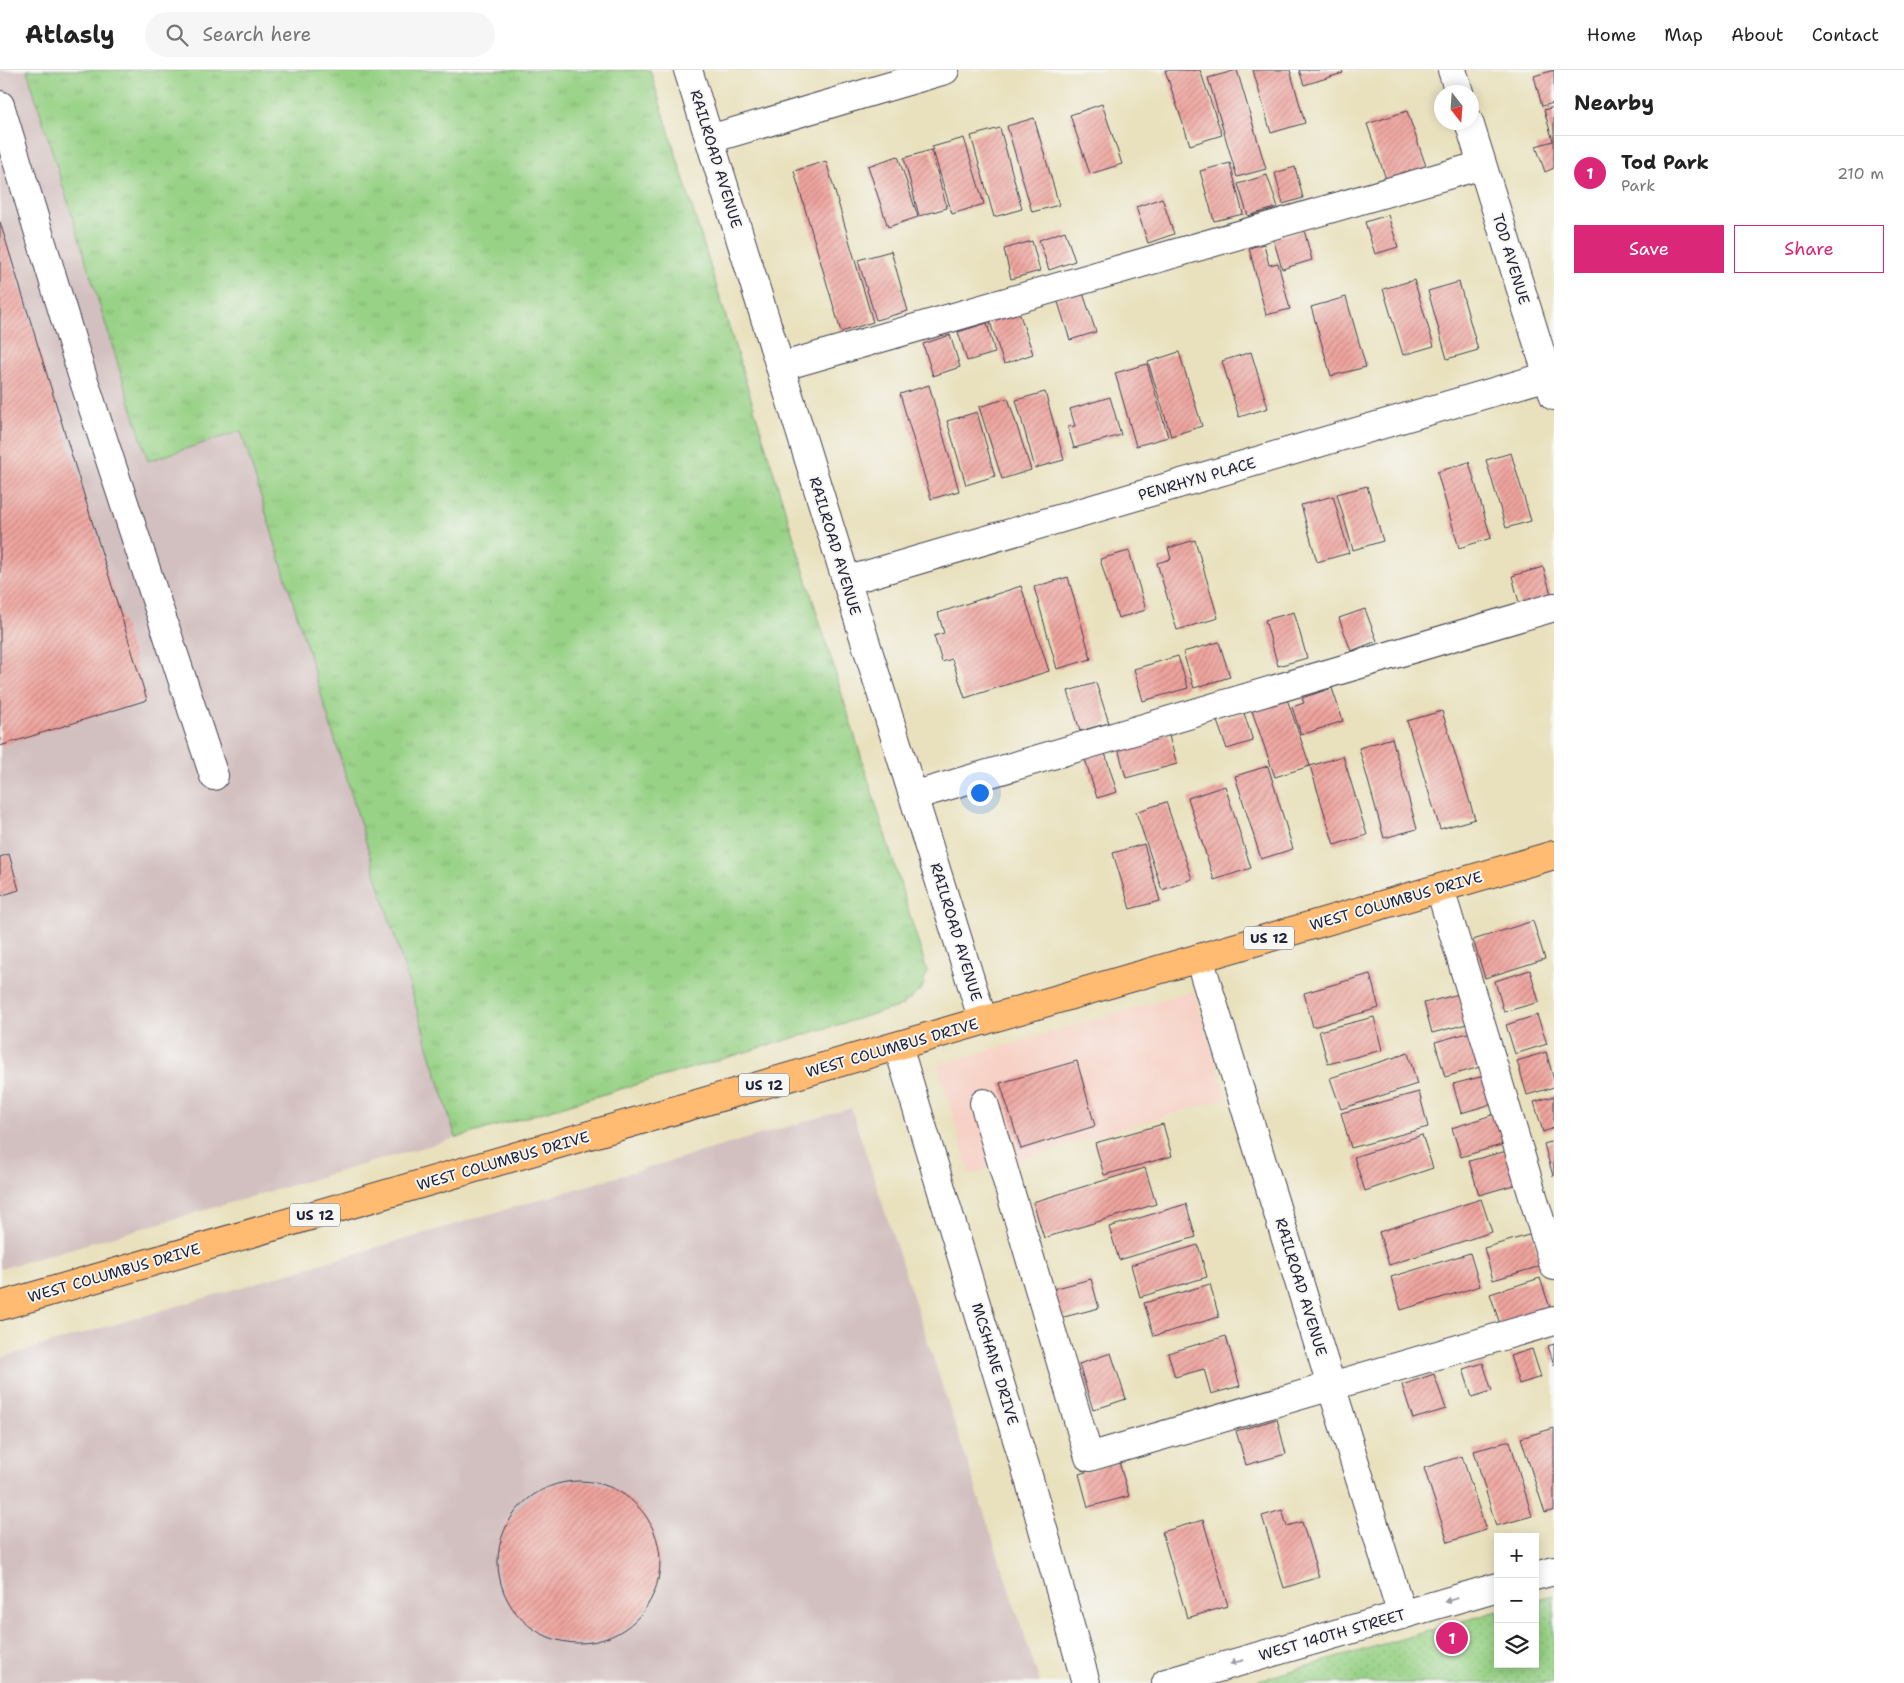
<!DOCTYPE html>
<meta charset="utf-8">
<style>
:root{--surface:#fff;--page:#f6f6f6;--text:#222;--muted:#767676;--line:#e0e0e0;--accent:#db2777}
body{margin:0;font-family:"Shantell Sans",sans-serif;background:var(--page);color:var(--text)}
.controls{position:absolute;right:15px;bottom:15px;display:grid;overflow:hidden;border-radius:0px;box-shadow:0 2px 12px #0003}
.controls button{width:45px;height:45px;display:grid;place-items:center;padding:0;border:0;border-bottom:1px solid var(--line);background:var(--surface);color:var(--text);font:25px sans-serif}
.compass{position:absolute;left:1434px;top:15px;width:45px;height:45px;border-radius:50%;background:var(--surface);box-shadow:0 2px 12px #0003;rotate:163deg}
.you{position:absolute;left:979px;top:722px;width:18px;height:18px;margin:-12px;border:4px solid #fff;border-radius:50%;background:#1a73e8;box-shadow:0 0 0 8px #1a73e833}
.badge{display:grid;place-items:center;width:32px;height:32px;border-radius:50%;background:var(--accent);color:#fff;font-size:16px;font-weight:700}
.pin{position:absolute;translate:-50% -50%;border:2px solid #fff;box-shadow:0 1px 5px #0006}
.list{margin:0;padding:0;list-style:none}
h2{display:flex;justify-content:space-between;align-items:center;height:65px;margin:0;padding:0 20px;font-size:21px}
h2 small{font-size:16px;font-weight:400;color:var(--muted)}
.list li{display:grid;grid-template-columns:32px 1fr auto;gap:15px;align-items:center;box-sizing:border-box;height:75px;padding:0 20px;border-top:1px solid var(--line)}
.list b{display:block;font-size:19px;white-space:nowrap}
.list p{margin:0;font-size:16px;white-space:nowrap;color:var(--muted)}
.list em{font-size:16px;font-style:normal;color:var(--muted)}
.actions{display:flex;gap:10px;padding:15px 20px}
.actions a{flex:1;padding:11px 0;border:1px solid var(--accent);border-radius:0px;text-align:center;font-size:18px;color:var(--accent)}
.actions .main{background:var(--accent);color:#fff}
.icon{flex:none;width:28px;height:28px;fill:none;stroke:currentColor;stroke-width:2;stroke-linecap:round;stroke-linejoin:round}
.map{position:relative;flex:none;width:1554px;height:1613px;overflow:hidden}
header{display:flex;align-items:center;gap:30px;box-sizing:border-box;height:70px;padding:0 25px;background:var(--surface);border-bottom:1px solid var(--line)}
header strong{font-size:24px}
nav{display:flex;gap:28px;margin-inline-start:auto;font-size:18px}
.search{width:350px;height:45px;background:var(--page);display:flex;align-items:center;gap:12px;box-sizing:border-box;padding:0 18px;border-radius:28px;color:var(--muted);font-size:19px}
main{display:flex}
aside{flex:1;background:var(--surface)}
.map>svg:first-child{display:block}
</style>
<header>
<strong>Atlasly</strong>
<div class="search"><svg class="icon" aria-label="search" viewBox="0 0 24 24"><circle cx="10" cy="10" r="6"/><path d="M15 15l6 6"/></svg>Search here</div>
<nav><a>Home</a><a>Map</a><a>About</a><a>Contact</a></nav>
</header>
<main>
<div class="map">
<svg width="1554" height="1613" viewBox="0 0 1554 1613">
<defs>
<pattern id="grass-tufts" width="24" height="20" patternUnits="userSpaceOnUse" patternTransform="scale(1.25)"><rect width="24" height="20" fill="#98d286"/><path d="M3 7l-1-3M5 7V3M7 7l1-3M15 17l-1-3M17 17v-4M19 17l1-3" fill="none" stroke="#83b475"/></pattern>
<pattern id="park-dots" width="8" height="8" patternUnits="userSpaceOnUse" patternTransform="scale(1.25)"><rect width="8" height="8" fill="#98d286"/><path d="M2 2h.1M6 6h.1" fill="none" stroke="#83b475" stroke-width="1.8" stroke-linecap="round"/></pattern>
<pattern id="building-hatch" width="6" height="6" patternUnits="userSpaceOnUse" patternTransform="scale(1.25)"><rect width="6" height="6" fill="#efa49e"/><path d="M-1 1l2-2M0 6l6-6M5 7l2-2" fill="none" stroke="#c18582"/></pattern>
</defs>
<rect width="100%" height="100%" fill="#f6f6f2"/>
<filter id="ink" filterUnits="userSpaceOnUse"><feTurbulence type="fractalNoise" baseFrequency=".02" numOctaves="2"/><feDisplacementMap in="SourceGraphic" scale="10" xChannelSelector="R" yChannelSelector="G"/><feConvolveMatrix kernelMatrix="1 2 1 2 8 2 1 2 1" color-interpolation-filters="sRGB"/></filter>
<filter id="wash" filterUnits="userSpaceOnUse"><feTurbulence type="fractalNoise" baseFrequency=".0096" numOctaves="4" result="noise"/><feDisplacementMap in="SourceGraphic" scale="20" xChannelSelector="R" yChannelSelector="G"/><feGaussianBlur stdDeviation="1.12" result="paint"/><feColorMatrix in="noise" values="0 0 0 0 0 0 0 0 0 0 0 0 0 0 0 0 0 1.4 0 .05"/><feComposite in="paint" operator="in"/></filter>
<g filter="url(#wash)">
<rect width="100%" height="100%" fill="#e9e1bd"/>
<path fill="#f7d1c6" d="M1194,921L1226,1028L970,1104L938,995Z"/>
<path fill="#d2bfbf" d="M0,0H27L148,391L241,361L456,1068L0,1199Z
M851,1038L1040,1613H0V1288Z"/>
<path fill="url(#grass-tufts)" stroke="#5d7a60" d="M27,0H650L927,901L922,919L901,936L456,1068L241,361L148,391Z"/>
<path fill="url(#park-dots)" stroke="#5d7a60" d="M1554,1525V1613H1249L1498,1541V1594H1535V1530Z"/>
<g id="blocks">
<path fill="url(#building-hatch)" d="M1165,0H1200L1222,65L1190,75Z
M1237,0L1266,99L1237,107L1208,8Z
M1253,0H1290L1305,53L1271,63Z
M1299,0H1342L1343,3L1304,15Z
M1554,0V33L1542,36L1534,6Z
M1102,34L1122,94L1090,104L1070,45Z
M1554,37V98L1545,102L1536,76L1553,71L1544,40Z
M1407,41L1427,99L1387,112L1367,54Z
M1034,48L1059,135L1032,142L1007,56Z
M1000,58L1022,139L994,147L971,66Z
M964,68L984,134L952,144L932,77Z
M931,80L947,138L919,146L904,88Z
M898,86L918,147L888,157L868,96Z
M826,91L873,252L841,262L794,101Z
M1230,93L1243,144L1214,151L1200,101Z
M1295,97L1303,128L1283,134L1275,103Z
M1267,105L1278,137L1248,146L1238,114Z
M1162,128L1174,164L1148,173L1136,137Z
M1388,145L1398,177L1375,184L1365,152Z
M0,152L147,630L0,676Z
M1304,160L1312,190L1282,199L1273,168Z
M1065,161L1075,191L1049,200L1039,170Z
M1032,171L1040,201L1011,209L1004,179Z
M1264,174L1269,195L1278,193L1290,239L1266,245L1249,178Z
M891,181L908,241L876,250L858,190Z
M1414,210L1434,276L1403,285L1383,219Z
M1459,212L1478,280L1447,289L1428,221Z
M1082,220L1096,262L1070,270L1057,229Z
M1346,227L1366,297L1331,306L1311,237Z
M1019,242L1033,284L1004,294L990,252Z
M987,253L995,283L967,291L958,262Z
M950,265L960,297L933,306L923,274Z
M1179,282L1202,356L1171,366L1148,292Z
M1251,282L1268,338L1239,347L1222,291Z
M1147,294L1168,367L1136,376L1115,303Z
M929,315L959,421L931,429L900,324Z
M1045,322L1064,390L1035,398L1016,330Z
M1110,327L1121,365L1074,378L1068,357L1075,356L1070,339Z
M1008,328L1031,400L1002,409L979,337Z
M977,342L995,406L966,415L947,351Z
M1511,383L1531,451L1506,458L1486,390Z
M1469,392L1491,468L1459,478L1437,402Z
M1367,416L1383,471L1353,480L1337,424Z
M1333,426L1349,483L1317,492L1301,435Z
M1195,470L1218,548L1177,560L1157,493L1171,489L1168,478Z
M1129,481L1146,540L1118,548L1100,489Z
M1543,497L1552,527L1520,536L1512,506Z
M1068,507L1091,589L1057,599L1034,517Z
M1021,516L1049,601L965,628L952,589L942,592L934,566L944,563L938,543Z
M1365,539L1377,571L1351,581L1339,548Z
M1294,542L1307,588L1278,596L1265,550Z
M1219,572L1230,607L1194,618L1183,582Z
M1178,586L1188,618L1143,631L1134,599Z
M1096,613L1109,653L1080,661L1068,621Z
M1332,618L1343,651L1301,665L1292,637L1304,633L1302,628Z
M1287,629L1310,696L1275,707L1252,641Z
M1442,641L1475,749L1440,759L1407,651Z
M1244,643L1253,671L1227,679L1217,651Z
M1168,663L1177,694L1126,708L1118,678Z
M1392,668L1417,759L1384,768L1359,678Z
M1105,683L1117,722L1097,728L1085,689Z
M1343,686L1367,765L1334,775L1310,696Z
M1268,696L1293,779L1261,789L1235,706Z
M1225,716L1251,798L1214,810L1188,728Z
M1166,732L1192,809L1162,820L1136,742Z
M1144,774L1160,831L1130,839L1113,783Z
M9,784L19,820L0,826V787Z
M1533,851L1545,889L1485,908L1473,870Z
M1530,900L1539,932L1504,942L1495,911Z
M1370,904L1379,938L1313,957L1304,923Z
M1459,924L1467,954L1432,963L1424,933Z
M1537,945L1547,974L1515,984L1506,955Z
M1374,947L1382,980L1328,994L1319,961Z
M1471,962L1480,997L1445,1007L1435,972Z
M1546,982L1554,1010V1017L1527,1025L1517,991Z
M1408,983L1417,1014L1341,1039L1330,1008Z
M1077,991L1095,1056L1021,1079L1000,1013Z
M1484,1006L1492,1034L1461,1043L1453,1014Z
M1419,1022L1428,1057L1351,1078L1341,1043Z
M1554,1026V1058L1543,1062L1534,1032Z
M1495,1044L1504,1074L1461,1087L1452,1058Z
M1163,1054L1172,1086L1104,1105L1095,1073Z
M1422,1065L1433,1098L1365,1121L1354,1087Z
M1554,1071V1106H1553L1544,1074Z
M1507,1081L1517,1114L1479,1125L1469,1091Z
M1145,1098L1156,1134L1044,1168L1033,1132Z
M1481,1129L1492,1162L1389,1195L1379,1162Z
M1186,1134L1196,1167L1119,1190L1109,1157Z
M1532,1164L1541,1196L1493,1210L1484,1178Z
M1198,1175L1207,1207L1140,1227L1131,1195Z
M1470,1183L1480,1216L1401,1240L1391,1207Z
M1540,1208L1550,1238L1500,1254L1490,1224Z
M1091,1209L1099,1238L1060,1248L1053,1219Z
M1210,1214L1219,1247L1154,1266L1144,1233Z
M1226,1266L1240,1316L1211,1324L1204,1299L1175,1307L1168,1283Z
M1554,1274V1295L1548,1276Z
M1532,1279L1541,1307L1519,1314L1510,1286Z
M1111,1283L1126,1329L1093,1340L1079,1294Z
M1483,1293L1492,1321L1472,1327L1463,1299Z
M1434,1304L1446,1339L1413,1349L1402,1315Z
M1277,1349L1286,1384L1246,1395L1236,1361Z
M1554,1358V1440L1545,1443L1521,1368Z
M1510,1371L1532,1446L1496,1456L1474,1381Z
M1462,1386L1486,1460L1448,1472L1424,1398Z
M1119,1392L1129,1426L1088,1437L1079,1404Z
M498 1492a81 81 0 1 1 162 0a81 81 0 1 1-162 0Z
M1282,1440L1287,1456L1302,1452L1319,1507L1284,1518L1262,1446Z
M1203,1450L1228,1536L1187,1548L1162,1462Z"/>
</g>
</g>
<g filter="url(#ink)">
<use href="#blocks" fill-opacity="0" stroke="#403f4e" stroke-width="1"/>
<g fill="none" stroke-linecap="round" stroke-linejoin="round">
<defs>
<path id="minor" d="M688,0L983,951
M1452,0L1459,22
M0,35L83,308L214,706
M1469,52L1554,326
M710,69L945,0
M780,297L1482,95
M846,511L1548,306
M913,726L1554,537
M1440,819L1554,1196
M1199,888L1402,1545
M898,976L1029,1409L1086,1613
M984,1033L1089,1387L1554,1251
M1535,1506L1554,1501
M1166,1613L1498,1517"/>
<path id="major" d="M0,1236L1554,785"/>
</defs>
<use href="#minor" stroke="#403f4e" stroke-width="30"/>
<use href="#major" stroke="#403f4e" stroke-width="30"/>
<use href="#minor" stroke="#fff" stroke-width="28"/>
<use href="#major" stroke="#febb71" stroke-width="28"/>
</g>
<defs><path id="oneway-solid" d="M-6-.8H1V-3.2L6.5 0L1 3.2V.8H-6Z" transform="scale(1.25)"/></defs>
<g fill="#9c9ca7">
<use href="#oneway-solid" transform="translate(1451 1530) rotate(164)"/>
<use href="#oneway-solid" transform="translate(1237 1592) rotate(164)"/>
</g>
</g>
<g text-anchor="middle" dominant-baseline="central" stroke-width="4" stroke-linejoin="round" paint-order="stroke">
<g fill="#f6f6f2" stroke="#626272" stroke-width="1">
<rect x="1244" y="856.5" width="50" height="23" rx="4"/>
<rect x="739" y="1003.5" width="50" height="23" rx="4"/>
<rect x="290" y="1133.5" width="50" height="23" rx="4"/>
</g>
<g font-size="14" font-weight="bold" fill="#22223b">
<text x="1269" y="868">US 12</text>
<text x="764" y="1015">US 12</text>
<text x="315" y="1145">US 12</text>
</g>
<g font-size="15" fill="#22223b" stroke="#f6f6f2">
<text transform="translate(716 89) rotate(73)">RAILROAD AVENUE</text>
<text transform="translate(1511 189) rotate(73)">TOD AVENUE</text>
<text transform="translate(1197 409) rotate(-16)">PENRHYN PLACE</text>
<text transform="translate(835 476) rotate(73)">RAILROAD AVENUE</text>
<text transform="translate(1396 831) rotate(-16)">WEST COLUMBUS DRIVE</text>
<text transform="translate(956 862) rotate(73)">RAILROAD AVENUE</text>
<text transform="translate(892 978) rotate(-16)">WEST COLUMBUS DRIVE</text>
<text transform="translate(503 1091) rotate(-16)">WEST COLUMBUS DRIVE</text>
<text transform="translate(114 1203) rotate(-16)">WEST COLUMBUS DRIVE</text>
<text transform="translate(1301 1217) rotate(73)">RAILROAD AVENUE</text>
<text transform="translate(995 1294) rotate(73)">MCSHANE DRIVE</text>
<text transform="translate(1332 1565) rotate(-16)">WEST 140TH STREET</text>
</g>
</g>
</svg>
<div class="controls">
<button>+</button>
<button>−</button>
<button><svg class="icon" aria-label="layers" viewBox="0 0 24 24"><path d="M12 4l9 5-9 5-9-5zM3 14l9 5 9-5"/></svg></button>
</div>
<svg class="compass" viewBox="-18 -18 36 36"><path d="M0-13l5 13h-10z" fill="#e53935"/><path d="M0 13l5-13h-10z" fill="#767676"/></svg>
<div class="you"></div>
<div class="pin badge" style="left:1452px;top:1568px">1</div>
</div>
<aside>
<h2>Nearby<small></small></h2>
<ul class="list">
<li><span class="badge">1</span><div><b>Tod Park</b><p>Park</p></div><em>210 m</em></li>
</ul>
<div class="actions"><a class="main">Save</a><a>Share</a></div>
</aside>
</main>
